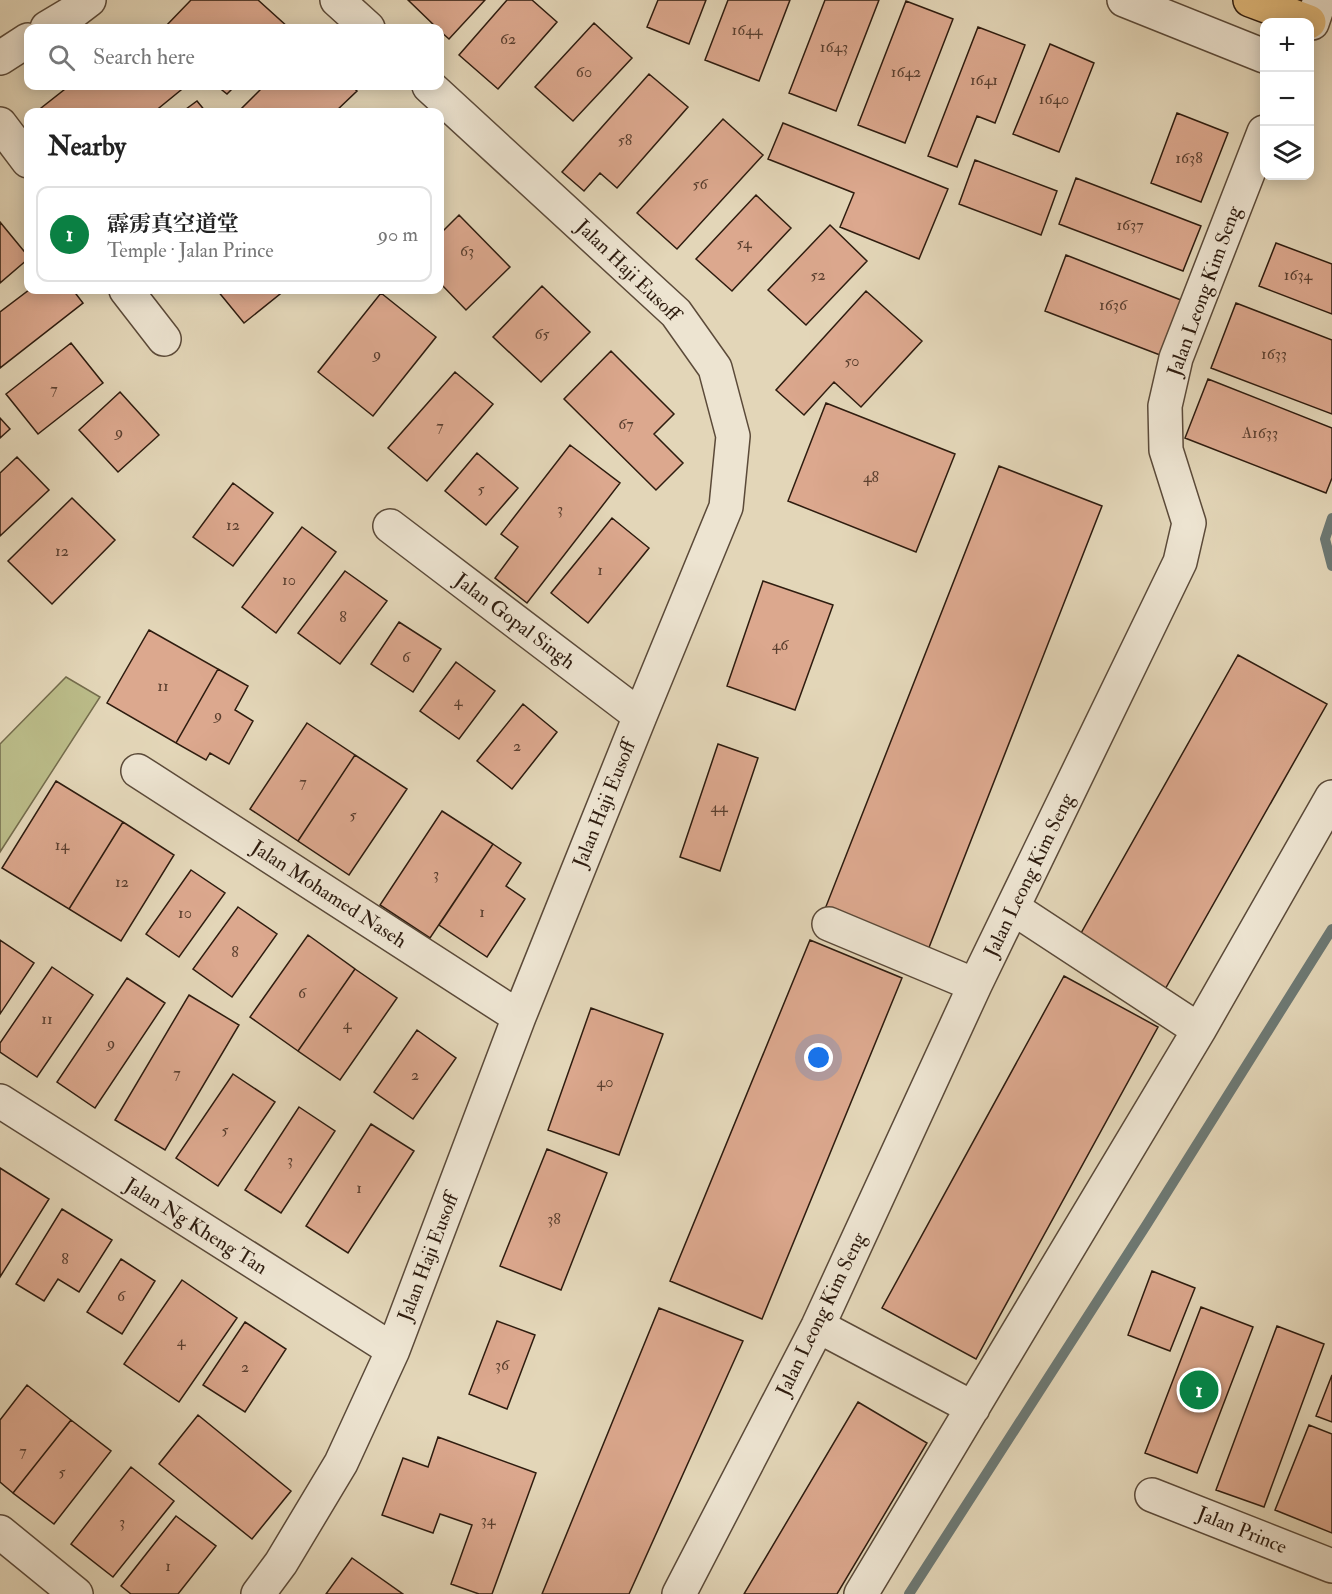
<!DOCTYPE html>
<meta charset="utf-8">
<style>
:root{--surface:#fff;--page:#f6f6f6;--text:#222;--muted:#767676;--line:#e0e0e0;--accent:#0b8043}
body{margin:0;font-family:"IM FELL Double Pica","Noto Serif SC",serif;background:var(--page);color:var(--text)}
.controls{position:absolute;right:18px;top:18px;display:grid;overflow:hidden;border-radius:12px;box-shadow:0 3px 15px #0003}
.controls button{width:54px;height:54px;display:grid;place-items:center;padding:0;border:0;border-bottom:2px solid var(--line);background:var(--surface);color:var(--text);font:30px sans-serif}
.you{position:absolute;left:819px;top:1058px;width:21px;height:21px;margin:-15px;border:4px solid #fff;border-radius:50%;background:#1a73e8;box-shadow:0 0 0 9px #1a73e833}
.badge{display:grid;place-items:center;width:39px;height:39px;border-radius:50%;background:var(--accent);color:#fff;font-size:20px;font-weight:700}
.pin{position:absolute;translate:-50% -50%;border:3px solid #fff;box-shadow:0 2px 6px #0006}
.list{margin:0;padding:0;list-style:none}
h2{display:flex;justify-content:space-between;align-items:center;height:78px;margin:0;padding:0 24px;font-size:26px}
h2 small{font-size:20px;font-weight:400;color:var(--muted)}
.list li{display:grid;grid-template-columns:39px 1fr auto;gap:18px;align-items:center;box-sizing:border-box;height:96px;margin:0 12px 12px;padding:0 12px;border:2px solid var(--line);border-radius:12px}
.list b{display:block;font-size:22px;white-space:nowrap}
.list p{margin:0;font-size:20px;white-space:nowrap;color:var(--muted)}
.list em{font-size:20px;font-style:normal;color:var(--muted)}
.icon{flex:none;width:33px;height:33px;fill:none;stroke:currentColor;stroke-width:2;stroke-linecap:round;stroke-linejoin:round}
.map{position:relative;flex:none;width:1332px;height:1594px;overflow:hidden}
.search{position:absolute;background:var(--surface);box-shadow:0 3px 15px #0003;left:24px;top:24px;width:420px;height:66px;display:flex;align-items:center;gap:15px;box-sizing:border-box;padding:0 21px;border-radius:12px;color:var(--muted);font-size:22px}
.panel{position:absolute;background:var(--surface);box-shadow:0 3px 15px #0003;left:24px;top:108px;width:420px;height:186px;border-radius:12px}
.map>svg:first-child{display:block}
</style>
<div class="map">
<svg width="1332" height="1594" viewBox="0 0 1332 1594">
<rect width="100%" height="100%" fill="#e3d6b8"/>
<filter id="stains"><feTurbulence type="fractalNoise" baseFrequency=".00333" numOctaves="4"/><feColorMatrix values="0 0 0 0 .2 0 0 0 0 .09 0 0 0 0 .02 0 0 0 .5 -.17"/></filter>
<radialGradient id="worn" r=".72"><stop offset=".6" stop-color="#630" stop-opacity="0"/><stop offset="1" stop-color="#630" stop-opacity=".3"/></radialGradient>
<path fill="#bbbc89" stroke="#746c4c" stroke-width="1.5" d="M66,677L100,697L0,852V744Z"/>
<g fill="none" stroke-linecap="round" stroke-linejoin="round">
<path stroke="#6d7974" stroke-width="10" d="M1332,518L1325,539L1332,566
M909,1594L1147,1224L1332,929"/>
</g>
<path fill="#dca88e" stroke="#2e1c0f" stroke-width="1.5" d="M191,0H258L289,28H164Z
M408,0H485L449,39L440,31V28H437Z
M507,0H532L557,22L498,89L459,55Z
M658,0H706L689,44L647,27Z
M728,0H790L759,81L705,60Z
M825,0H879L836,111L789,93Z
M906,1L953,19L905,143L858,125Z
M594,23L632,58L573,121L535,87Z
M978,27L1025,45L995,123L977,116L957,167L928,156Z
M1050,44L1094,63L1059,152L1013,134Z
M649,74L688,107L617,188L600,173L584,191L562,172Z
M69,86H177L181,90L154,112H36Z
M217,86H235L227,94Z
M264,86H351L357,91L335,112H243L240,110Z
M197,101L206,112H182Z
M1177,113L1228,133L1201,202L1151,183Z
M723,119L763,155L677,249L637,213Z
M783,123L948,189L919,259L840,227L854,193L768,159Z
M975,160L1057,191L1041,235L959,204Z
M1076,178L1201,226L1183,271L1059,224Z
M756,195L791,228L732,291L696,259Z
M459,215L510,267L466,310L440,283V234Z
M0,222L28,256V259L0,283Z
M830,225L867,261L806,325L768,290Z
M1276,243L1332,264V314L1259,286Z
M1066,255L1181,300L1160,355L1045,311Z
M542,286L590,332L541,382L493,337Z
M29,290H73L83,303L0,368V312Z
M217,290H285L244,323Z
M866,291L922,341L861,407L834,382L804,415L776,390Z
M381,293L436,337L373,416L318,372Z
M1236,303L1332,340V414L1211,368Z
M71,343L103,383L38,434L6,394Z
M611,351L674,414L654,434L683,463L656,490L564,399Z
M455,372L493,404L427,481L388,448Z
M1208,379L1332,428V478L1326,493L1185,438Z
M120,392L159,435L118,472L79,430Z
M826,403L955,454L916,552L788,501Z
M0,418L10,429L0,438Z
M570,445L620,483L527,603L495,578L518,547L501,534Z
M477,453L518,488L486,525L445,491Z
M17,457L49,490L0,536V473Z
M999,466L1102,506L928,950L825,909Z
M233,483L273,513L233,566L193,537Z
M72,498L115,540L52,604L8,561Z
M612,518L649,548L588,623L551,593Z
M302,527L336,552L276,633L242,607Z
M345,571L387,601L340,664L298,633Z
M763,581L833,605L795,710L727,686Z
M399,622L441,649L413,692L371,664Z
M149,630L218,669L176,743L107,703Z
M1238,655L1327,704L1164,991L1076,942Z
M456,662L495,691L459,739L420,711Z
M218,669L248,686L235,710L253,721L229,764L210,753L206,760L176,743Z
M523,704L557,732L512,789L477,761Z
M307,723L355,755L298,841L250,809Z
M718,744L758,758L720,871L680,857Z
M355,755L407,789L349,875L298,841Z
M56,781L123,822L69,909L2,868Z
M442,811L493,844L430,938L380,905Z
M123,822L174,855L121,941L69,909Z
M493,844L521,863L506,886L525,899L487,957L439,925Z
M191,870L225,893L179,957L146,934Z
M238,907L277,934L232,997L193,969Z
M308,935L355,969L298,1051L250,1017Z
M0,940L34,963L0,1014Z
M810,940L902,978L762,1319L670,1281Z
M52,967L93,995L37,1077L0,1052V1043Z
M355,969L397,998L340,1080L298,1051Z
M1064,976L1158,1027L976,1359L882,1308Z
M127,978L165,1003L95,1108L57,1082Z
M189,995L239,1025L165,1150L115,1120Z
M591,1008L663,1034L619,1155L548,1130Z
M417,1030L456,1058L413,1119L374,1092Z
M233,1074L275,1102L218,1186L176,1158Z
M299,1107L335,1131L281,1213L245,1190Z
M371,1124L414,1151L348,1253L306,1226Z
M547,1149L607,1173L561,1290L500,1266Z
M0,1168L49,1199L0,1277Z
M62,1209L112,1240L79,1292L58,1279L44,1301L16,1284Z
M121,1259L155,1281L122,1334L87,1312Z
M1152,1271L1195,1288L1170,1351L1128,1335Z
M182,1280L237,1318L179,1402L124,1364Z
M1201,1307L1253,1327L1197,1473L1145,1453Z
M659,1308L743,1341L629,1594H542Z
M497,1321L535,1335L507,1409L469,1394Z
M245,1322L286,1349L245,1412L203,1385Z
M1277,1326L1324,1344L1264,1507L1216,1490Z
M1332,1375V1422L1316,1416Z
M27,1385L71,1420L13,1493L0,1482V1420Z
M858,1402L927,1443L837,1594H744Z
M198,1415L291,1491L252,1539L159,1464Z
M71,1420L111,1451L54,1524L13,1493Z
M1309,1425L1332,1434V1533L1275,1510Z
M438,1437L536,1473L492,1594H479L451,1584L472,1525L440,1514L433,1533L382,1515L403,1458L428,1467Z
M131,1467L174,1501L113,1577L71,1544Z
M176,1516L216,1546L178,1594H131L121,1586Z
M352,1558L403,1594H326Z"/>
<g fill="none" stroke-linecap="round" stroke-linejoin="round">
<defs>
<path id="minor" d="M337,0L368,28
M1124,0L1264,56
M1312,23L1320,0
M47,28L72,13L89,0
M0,58L28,40
M0,124L28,161
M126,290L164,339
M390,526L640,716
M138,771L519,1017
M829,924L975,985
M1199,1030L1332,797
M0,1101L393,1350
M818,1326L973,1408
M1152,1495L1332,1566
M0,1532L76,1594
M258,1594L281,1563L341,1463L393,1350L519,1017L640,716L726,507L733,436L715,368L676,313L429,86
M679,1594L818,1326L975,985L1180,562L1189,523L1166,450L1165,406L1176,358L1264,132
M861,1594L1199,1030L1013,908"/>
<path id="major" d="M1250,0L1309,22"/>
</defs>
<use href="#minor" stroke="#5b4a39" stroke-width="36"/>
<use href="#major" stroke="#2e1c0f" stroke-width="36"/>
<use href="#minor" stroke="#ede4d1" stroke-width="33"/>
<use href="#major" stroke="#e2bb7c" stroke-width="33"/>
</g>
<g text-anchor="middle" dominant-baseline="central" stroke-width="5" stroke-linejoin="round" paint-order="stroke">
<g font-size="16" fill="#5a3f2f">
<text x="747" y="30">1644</text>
<text x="508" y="39">62</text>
<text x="834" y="47">1643</text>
<text x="584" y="72">60</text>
<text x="906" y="72">1642</text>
<text x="984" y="80">1641</text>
<text x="1054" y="99">1640</text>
<text x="625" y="140">58</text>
<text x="1189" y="158">1638</text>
<text x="700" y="184">56</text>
<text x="1130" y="225">1637</text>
<text x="744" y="243">54</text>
<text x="467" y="251">63</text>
<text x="818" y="275">52</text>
<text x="1298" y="275">1634</text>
<text x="1113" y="305">1636</text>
<text x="542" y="334">65</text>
<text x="377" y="354">9</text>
<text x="1274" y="354">1633</text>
<text x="852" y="361">50</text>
<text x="54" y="389">7</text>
<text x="626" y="424">67</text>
<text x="440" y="426">7</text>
<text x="119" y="432">9</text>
<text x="1260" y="433">A1633</text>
<text x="871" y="477">48</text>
<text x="481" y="489">5</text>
<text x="560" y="509">3</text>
<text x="233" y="525">12</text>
<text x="62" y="551">12</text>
<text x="600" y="570">1</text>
<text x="289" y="580">10</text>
<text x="343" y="617">8</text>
<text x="780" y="645">46</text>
<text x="406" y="657">6</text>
<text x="163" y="686">11</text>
<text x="458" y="701">4</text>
<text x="218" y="715">9</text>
<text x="517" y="746">2</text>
<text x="303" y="782">7</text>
<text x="719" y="807">44</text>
<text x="353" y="815">5</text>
<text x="62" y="845">14</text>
<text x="436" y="874">3</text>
<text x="122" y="882">12</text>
<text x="482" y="912">1</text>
<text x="185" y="913">10</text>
<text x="235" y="952">8</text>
<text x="302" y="993">6</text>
<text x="47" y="1019">11</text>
<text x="347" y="1024">4</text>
<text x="111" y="1043">9</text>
<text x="177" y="1073">7</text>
<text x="415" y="1075">2</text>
<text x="605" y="1082">40</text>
<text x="225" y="1130">5</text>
<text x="290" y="1160">3</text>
<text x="359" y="1188">1</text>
<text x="554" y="1219">38</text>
<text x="65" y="1259">8</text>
<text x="121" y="1296">6</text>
<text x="181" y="1341">4</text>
<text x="502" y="1365">36</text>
<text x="245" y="1367">2</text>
<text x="23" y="1451">7</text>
<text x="62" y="1472">5</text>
<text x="488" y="1520">34</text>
<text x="122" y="1522">3</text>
<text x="168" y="1566">1</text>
</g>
<g font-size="20" fill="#2e1c0f" stroke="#ede4d1">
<text transform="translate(628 270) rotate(44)">Jalan Haji Eusoff</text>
<text transform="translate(1204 291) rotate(-70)">Jalan Leong Kim Seng</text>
<text transform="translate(515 621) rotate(37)">Jalan Gopal Singh</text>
<text transform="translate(604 804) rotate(-68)">Jalan Haji Eusoff</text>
<text transform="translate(1029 875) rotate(-64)">Jalan Leong Kim Seng</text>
<text transform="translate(329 894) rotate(33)">Jalan Mohamed Naseh</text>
<text transform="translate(196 1226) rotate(32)">Jalan Ng Kheng Tan</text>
<text transform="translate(428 1257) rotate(-69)">Jalan Haji Eusoff</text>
<text transform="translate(821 1314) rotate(-64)">Jalan Leong Kim Seng</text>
<text transform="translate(1242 1530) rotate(22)">Jalan Prince</text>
</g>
</g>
<rect width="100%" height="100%" filter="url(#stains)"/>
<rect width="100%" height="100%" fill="url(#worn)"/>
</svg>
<div class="controls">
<button>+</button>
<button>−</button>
<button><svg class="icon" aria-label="layers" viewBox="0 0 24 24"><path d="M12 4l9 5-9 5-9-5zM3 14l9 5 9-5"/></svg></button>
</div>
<div class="you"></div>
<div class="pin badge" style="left:1199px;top:1390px">1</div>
<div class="search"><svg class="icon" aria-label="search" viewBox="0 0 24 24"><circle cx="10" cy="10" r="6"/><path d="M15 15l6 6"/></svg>Search here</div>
<section class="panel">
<h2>Nearby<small></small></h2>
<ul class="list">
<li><span class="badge">1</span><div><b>霹雳真空道堂</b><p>Temple · Jalan Prince</p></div><em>90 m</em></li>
</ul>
</section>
</div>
